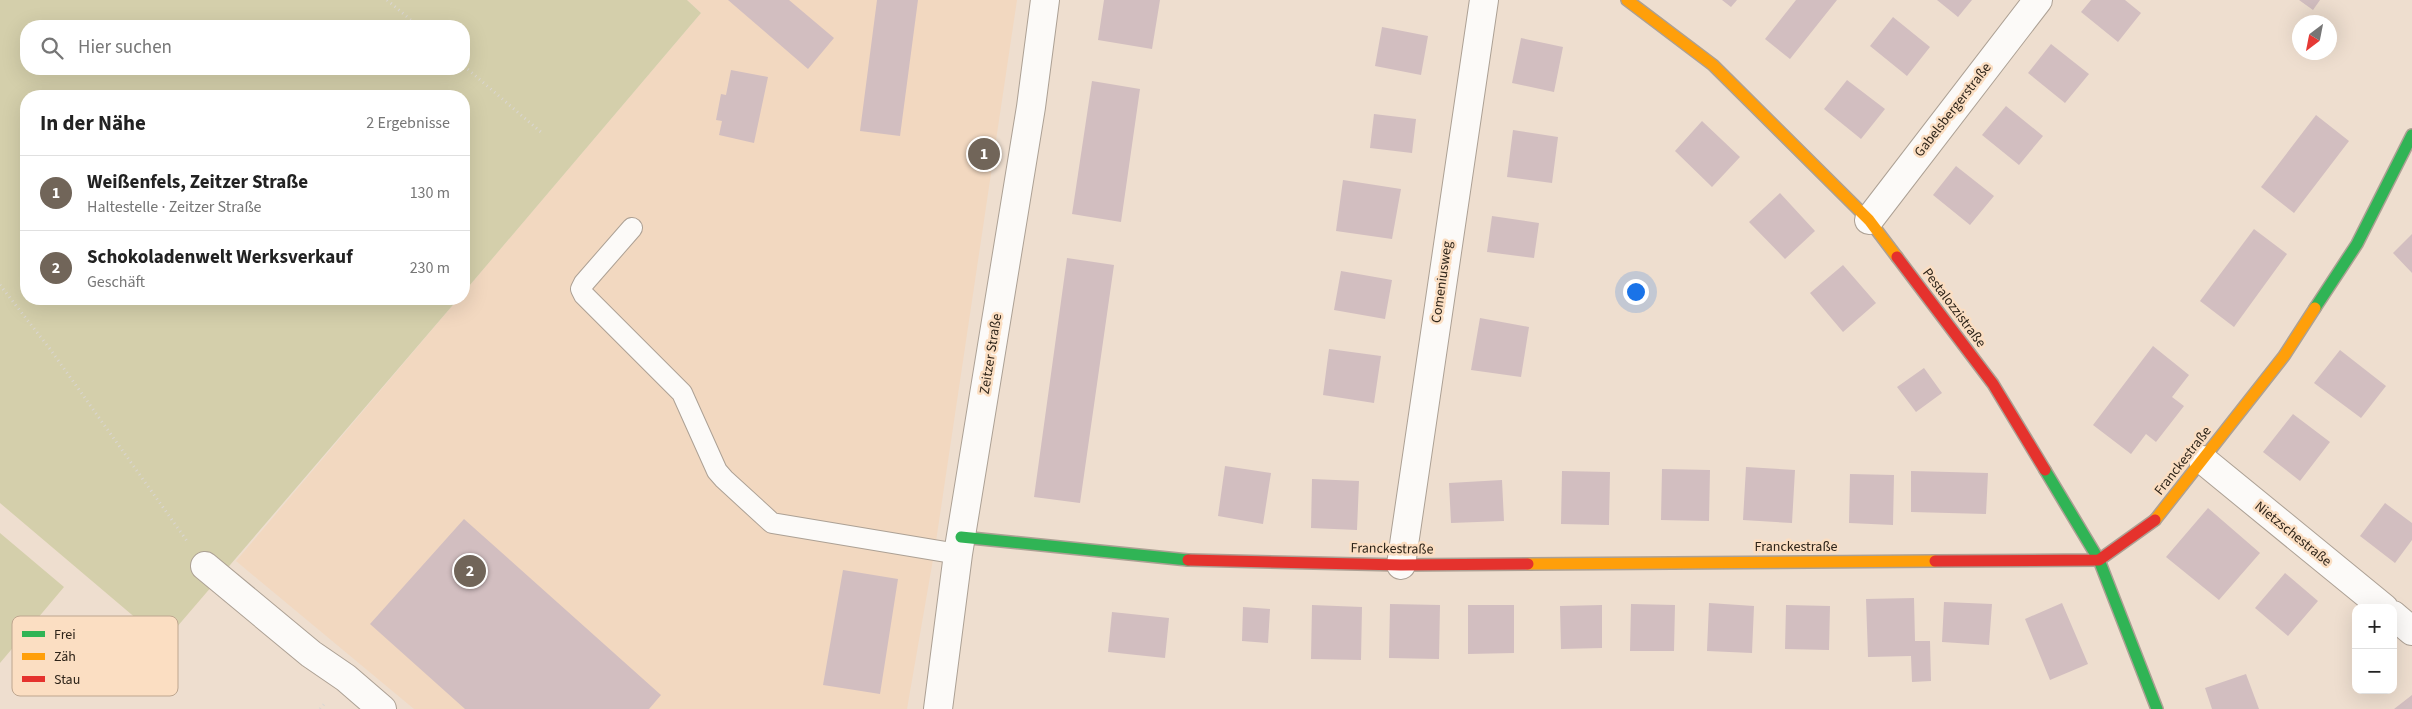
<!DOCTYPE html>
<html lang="de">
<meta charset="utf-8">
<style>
:root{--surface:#fff;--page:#f2f2f2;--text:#222;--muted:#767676;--line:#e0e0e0;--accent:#716559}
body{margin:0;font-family:"Source Sans 3",sans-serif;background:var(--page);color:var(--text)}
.controls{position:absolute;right:15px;bottom:15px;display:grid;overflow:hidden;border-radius:10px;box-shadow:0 5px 20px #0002}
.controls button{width:45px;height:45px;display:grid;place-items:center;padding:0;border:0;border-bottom:1px solid var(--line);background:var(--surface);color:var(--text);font:25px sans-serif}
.compass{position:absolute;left:2292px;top:15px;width:45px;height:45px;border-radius:50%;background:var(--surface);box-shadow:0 5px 20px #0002;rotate:212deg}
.you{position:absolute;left:1635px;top:291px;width:18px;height:18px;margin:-12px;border:4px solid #fff;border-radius:50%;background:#1a73e8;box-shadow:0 0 0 8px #1a73e833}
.badge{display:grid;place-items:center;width:32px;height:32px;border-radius:50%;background:var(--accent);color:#fff;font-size:16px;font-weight:700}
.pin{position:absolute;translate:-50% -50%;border:2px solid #fff;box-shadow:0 1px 5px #0006}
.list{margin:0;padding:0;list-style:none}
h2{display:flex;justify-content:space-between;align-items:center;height:65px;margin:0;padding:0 20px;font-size:21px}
h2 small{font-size:16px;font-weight:400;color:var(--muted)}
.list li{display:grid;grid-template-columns:32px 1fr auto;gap:15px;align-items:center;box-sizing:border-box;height:75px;padding:0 20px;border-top:1px solid var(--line)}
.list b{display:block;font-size:19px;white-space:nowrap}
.list p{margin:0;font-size:16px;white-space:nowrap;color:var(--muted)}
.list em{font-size:16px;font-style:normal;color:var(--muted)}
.icon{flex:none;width:28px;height:28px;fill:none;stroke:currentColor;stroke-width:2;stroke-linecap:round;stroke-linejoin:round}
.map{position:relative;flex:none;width:2412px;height:709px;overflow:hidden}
.search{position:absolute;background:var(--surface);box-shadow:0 5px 20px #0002;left:20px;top:20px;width:450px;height:55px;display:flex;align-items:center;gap:12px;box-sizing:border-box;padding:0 18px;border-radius:20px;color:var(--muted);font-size:19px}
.panel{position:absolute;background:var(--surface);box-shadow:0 5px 20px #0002;left:20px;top:90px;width:450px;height:215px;border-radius:20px}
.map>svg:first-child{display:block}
</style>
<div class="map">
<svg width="2412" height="709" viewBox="0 0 2412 709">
<rect width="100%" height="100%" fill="#eedecf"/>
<path fill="#f2d8c0" d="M687,0H1017L935,548L907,709H414L236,561L458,299H464V292L701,13Z"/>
<path fill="#d4cfab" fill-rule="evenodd" d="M0,0H687L701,13L464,292V96H26V299H458L164,642L0,503ZM26,26H464V69H26Z
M0,533L64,587L0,663Z"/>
<path fill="#d2bec0" d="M728,0H789L834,38L808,69Z
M877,0H918L900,136L860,131Z
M1104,0H1160L1152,49L1098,40Z
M1722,0H1737L1731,7Z
M1796,0H1837L1790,59L1765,39Z
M1937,0H1972L1958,17Z
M2091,0H2125L2141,13L2118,42L2081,12Z
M2299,0H2320L2313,10Z
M1893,17L1930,47L1907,76L1870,46Z
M1382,27L1428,36L1421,75L1375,66Z
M1521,38L1563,47L1554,92L1512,83Z
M2051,44L2089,74L2065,103L2028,73Z
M731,70L768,77L754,143L719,135L722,121L716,120L721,94L726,95Z
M1847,80L1885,109L1861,139L1824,109Z
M1092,81L1140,89L1121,222L1072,214Z
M2006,106L2043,136L2019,165L1982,135Z
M1374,114L1416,119L1412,153L1370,148Z
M2316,115L2349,141L2294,213L2261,187Z
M1702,121L1740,157L1712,187L1675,151Z
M1513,130L1558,137L1552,183L1507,177Z
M1956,166L1994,196L1970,225L1933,195Z
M1343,180L1401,189L1392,239L1336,231Z
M1780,193L1815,231L1785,259L1749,222Z
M1492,216L1539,223L1534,258L1487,252Z
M2254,229L2287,254L2234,327L2200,301Z
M2412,234V273L2393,253Z
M1067,258L1114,265L1080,503L1034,497Z
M1843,265L1876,303L1843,332L1810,293Z
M1341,271L1392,280L1385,319L1334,310Z
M1480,318L1529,327L1521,377L1471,370Z
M2153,346L2189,375L2172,397L2184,406L2156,442L2146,434L2131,454L2093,425Z
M1329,349L1381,356L1374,403L1323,395Z
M2340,350L2386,386L2361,418L2314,383Z
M1924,368L1942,393L1916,412L1897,387Z
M2293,414L2330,442L2300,481L2263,452Z
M1225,466L1271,473L1263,524L1218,516Z
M1746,467L1795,470L1792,523L1743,520Z
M1662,469L1710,470L1709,521L1661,520Z
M1562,471L1610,472L1609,525L1561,524Z
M1911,471L1988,473L1986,514L1911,512Z
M1850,474L1894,475L1893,525L1849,523Z
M1312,479L1359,481L1357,530L1311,528Z
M1502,480L1504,521L1451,523L1449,483Z
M2385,503L2412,523V540L2395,563L2360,536Z
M2208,508L2260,553L2219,600L2166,557Z
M464,519L661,695L649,709H465L370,624Z
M843,570L898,579L880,694L823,685Z
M2285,573L2318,601L2288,636L2255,608Z
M1914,598L1915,641H1930L1931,681L1912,682L1911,656L1868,657L1866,599Z
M1944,602L1992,604L1989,645L1942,642Z
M1709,603L1754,606L1752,653L1707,651Z
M2062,603L2088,664L2050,680L2025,619Z
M1390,604L1440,605L1439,659L1389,658Z
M1631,604L1675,605L1674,651H1630Z
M1312,605L1362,607L1361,660L1311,659Z
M1468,605H1514V653L1468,654Z
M1602,605V648L1561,649L1560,606Z
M1786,605L1830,606L1829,650L1785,649Z
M1243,607L1270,609L1268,643L1242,641Z
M1112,612L1169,618L1165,658L1108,652Z
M2246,674L2259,709H2212L2205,688Z
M2412,695V709H2394Z"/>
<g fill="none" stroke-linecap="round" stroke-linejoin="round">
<defs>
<path id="lane" d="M632,228L584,283L581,289L584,295L682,393L717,471L724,479L772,523L958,554"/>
<path id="street" d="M1869,220L2038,0
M2203,460L2384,608
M1401,565L1484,0
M205,566L311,654L346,678L382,709
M2393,615L2412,631
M938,709L958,554L1031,107L1045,0"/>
<path id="fast" d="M2315,308L2357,244L2412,135
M2045,470L2099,560L2157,709
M961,537L1188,560"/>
<path id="slow" d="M1627,0L1713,65L1869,220L1897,257
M2155,520L2284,356L2315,308
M1528,564L1935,561"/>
<path id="jam" d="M1897,257L1993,384L2045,470
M1188,560L1401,565L1528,564
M1935,561L2099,560L2155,520"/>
</defs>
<use href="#lane" stroke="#aca094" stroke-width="22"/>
<use href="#street" stroke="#aca094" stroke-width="30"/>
<use href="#fast" stroke="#aca094" stroke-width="14"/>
<use href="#slow" stroke="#aca094" stroke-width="14"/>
<use href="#jam" stroke="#aca094" stroke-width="14"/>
<path stroke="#dad6d2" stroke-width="3" stroke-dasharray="1 4" stroke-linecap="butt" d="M387,0L418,26
M464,66L542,133
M0,285L50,349L187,541
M320,709L326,702"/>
<use href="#lane" stroke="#fcfaf8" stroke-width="20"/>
<use href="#street" stroke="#fcfaf8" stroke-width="28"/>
<use href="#fast" stroke="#30b455" stroke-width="11"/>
<use href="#slow" stroke="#ff9f0a" stroke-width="11"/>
<use href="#jam" stroke="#e5322d" stroke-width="11"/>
</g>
<g text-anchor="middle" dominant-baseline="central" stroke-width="5" stroke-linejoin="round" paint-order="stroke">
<g font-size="14" fill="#2e2419" stroke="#fbdec2">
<text transform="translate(1953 110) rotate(-52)">Gabelsbergerstraße</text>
<text transform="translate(1442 282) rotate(-82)">Comeniusweg</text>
<text transform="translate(1954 308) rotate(53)">Pestalozzistraße</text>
<text transform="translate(991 354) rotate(-81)">Zeitzer Straße</text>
<text transform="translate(2183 461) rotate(-52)">Franckestraße</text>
<text transform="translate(2293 534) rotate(39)">Nietzschestraße</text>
<text x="1796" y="547">Franckestraße</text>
<text transform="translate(1392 549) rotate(1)">Franckestraße</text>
</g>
</g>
<rect x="12" y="616" width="166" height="80" rx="8" fill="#fbdec2" stroke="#bea68f" stroke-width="1"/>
<rect x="22" y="631" width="23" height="6" fill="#30b455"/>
<rect x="22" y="653" width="23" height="7" fill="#ff9f0a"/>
<rect x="22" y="676" width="23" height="6" fill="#e5322d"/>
<g font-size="14" fill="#2e2419">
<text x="54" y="639">Frei</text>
<text x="54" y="661">Zäh</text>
<text x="54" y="684">Stau</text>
</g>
</svg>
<div class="controls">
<button>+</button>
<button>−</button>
</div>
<svg class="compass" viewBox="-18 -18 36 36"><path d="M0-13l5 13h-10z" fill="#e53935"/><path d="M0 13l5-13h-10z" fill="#767676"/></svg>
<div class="you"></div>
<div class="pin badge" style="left:984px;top:154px">1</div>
<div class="pin badge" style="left:470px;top:571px">2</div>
<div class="search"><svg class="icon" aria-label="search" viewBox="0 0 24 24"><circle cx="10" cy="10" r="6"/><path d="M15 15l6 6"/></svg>Hier suchen</div>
<section class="panel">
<h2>In der Nähe<small>2 Ergebnisse</small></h2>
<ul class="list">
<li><span class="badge">1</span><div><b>Weißenfels, Zeitzer Straße</b><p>Haltestelle · Zeitzer Straße</p></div><em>130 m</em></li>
<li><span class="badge">2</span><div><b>Schokoladenwelt Werksverkauf</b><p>Geschäft</p></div><em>230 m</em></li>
</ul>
</section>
</div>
